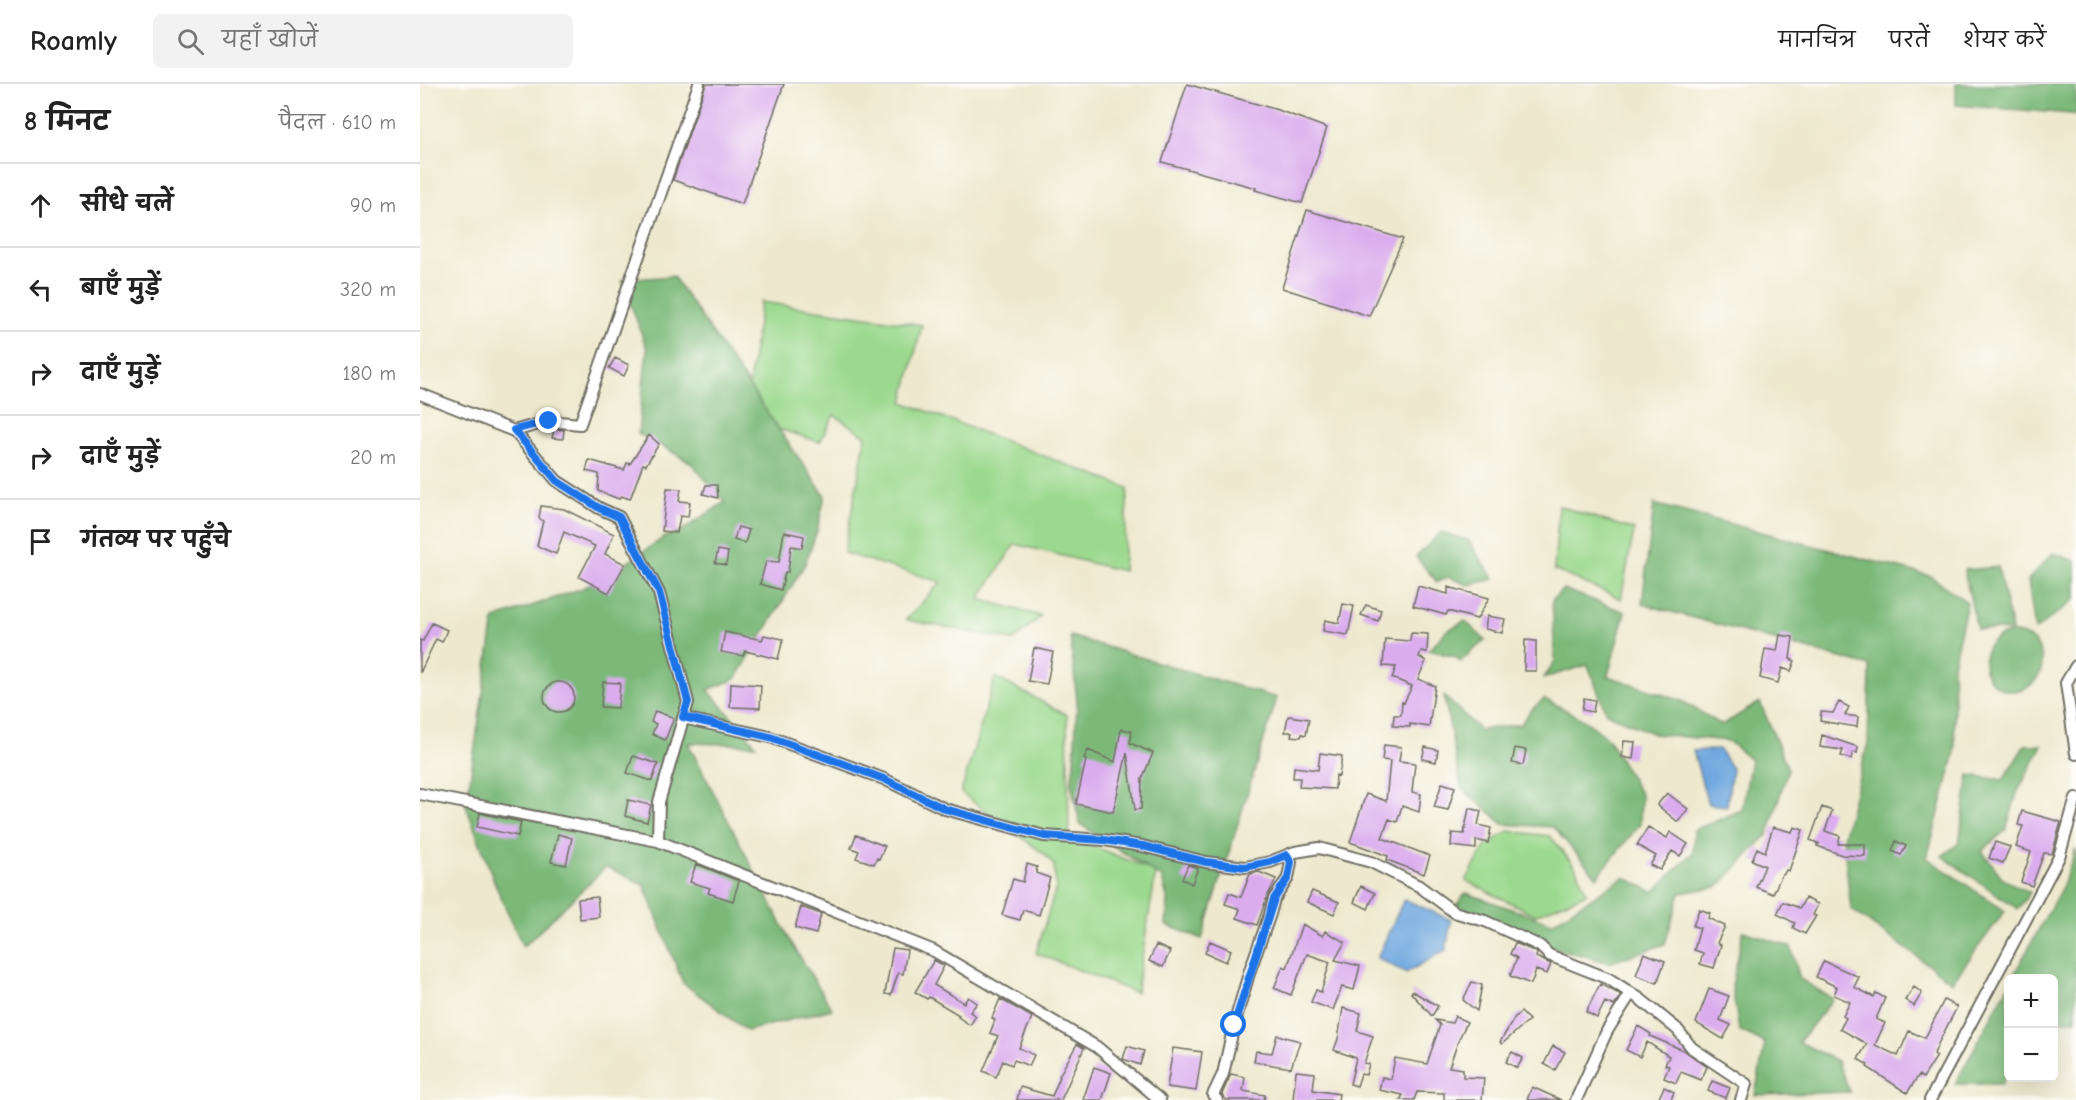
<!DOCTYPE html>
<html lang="hi">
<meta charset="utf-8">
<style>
:root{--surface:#fff;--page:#f2f2f2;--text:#222;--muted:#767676;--line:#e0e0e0}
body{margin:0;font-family:"Comic Neue","Playpen Sans Deva",sans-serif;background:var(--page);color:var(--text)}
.controls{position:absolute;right:18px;bottom:18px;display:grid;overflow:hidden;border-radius:9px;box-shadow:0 6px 24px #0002}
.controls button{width:54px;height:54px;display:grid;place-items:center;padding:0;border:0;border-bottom:2px solid var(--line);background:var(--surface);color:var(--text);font:30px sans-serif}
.stop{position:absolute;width:18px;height:18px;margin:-14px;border:4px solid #1a73e8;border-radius:50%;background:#fff}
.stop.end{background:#1a73e8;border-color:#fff;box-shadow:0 2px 6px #0008}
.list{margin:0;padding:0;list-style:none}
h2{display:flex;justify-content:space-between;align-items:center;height:78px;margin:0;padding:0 24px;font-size:26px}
h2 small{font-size:20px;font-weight:400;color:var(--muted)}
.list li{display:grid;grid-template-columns:39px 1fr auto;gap:18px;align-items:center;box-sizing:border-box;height:84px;padding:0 24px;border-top:2px solid var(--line)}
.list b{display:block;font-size:22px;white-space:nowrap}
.list em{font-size:20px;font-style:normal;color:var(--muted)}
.icon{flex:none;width:33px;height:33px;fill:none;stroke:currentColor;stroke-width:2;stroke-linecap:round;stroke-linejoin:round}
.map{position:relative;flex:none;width:1656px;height:1016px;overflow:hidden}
header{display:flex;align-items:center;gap:36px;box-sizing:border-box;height:84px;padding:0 30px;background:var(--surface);border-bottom:2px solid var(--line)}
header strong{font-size:28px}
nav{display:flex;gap:33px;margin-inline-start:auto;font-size:21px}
.search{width:420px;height:54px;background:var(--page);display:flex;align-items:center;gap:15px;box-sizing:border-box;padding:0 21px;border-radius:9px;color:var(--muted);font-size:22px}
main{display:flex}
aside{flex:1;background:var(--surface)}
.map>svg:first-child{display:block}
</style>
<header>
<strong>Roamly</strong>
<div class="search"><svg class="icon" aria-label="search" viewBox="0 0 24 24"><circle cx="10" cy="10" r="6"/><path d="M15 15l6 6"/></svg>यहाँ खोजें</div>
<nav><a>मानचित्र</a><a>परतें</a><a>शेयर करें</a></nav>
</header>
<main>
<aside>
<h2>8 मिनट<small>पैदल · 610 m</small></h2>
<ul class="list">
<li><svg class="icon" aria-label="ahead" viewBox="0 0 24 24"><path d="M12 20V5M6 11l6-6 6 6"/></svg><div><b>सीधे चलें</b></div><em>90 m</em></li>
<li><svg class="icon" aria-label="left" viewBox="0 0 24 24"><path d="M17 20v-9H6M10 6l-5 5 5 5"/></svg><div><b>बाएँ मुड़ें</b></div><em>320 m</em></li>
<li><svg class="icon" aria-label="right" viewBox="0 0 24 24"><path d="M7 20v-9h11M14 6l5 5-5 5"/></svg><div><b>दाएँ मुड़ें</b></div><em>180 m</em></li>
<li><svg class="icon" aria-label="right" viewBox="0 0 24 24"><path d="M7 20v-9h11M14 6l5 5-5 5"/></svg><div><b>दाएँ मुड़ें</b></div><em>20 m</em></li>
<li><svg class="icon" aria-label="arrive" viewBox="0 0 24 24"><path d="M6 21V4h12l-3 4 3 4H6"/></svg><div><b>गंतव्य पर पहुँचे</b></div></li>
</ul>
</aside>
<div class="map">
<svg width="1656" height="1016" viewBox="0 0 1656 1016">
<rect width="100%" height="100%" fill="#fdfcf7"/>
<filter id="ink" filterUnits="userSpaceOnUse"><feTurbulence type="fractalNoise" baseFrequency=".0167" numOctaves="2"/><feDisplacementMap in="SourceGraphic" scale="12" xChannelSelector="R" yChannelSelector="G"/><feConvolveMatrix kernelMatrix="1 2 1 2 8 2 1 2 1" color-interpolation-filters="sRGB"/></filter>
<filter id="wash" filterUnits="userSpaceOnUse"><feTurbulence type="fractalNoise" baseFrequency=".008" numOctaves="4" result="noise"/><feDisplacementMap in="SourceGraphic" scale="24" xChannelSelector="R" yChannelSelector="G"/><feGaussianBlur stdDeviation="1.35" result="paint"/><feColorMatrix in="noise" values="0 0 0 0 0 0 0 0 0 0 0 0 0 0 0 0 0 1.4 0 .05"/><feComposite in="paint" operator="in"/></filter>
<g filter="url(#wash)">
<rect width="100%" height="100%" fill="#eee9ce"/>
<path fill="#9bd98e" stroke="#63825c" stroke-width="1.5" d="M341,218L502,241L483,318L708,404L703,487L595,460L559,515L621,532L594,556L486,536L521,498L424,469L446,352L414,331L400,358L324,334Z
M1139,422L1214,446L1201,515L1134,486Z
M575,593L647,631L649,752L736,788L716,909L616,869L636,804L634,781L624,770L541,709Z
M1088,747L1130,752L1155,783L1167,809L1115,831L1046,797L1065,763Z"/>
<path fill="#7cb979" stroke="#547252" stroke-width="1.5" d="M1536,0H1656V32L1652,30L1536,21Z
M253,192L405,412L397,447L385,480L316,595L288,606L336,661L268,659L371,858L412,925L327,947L263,899L224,801L186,783L103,863L76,802L46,722L74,535L163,504L205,480L245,453L258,449L305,418L271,379L239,360L218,350L227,265L202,196Z
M1234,420L1510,492L1547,518L1533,581L1535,668L1507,774L1585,827L1532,898L1431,825L1423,754L1448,659L1450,582L1222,520Z
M1021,448L1048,456L1074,495L1048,501L1028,493L1017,498L996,473Z
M1633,469L1656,477V515L1615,546L1608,496Z
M1578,483L1592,547L1557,545L1544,486Z
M1143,505L1205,528L1188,592L1262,617L1302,641L1340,618L1368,685L1348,750L1298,803L1260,809L1245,860L1189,879L1114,858L1037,821L1046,809L1132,839L1204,793L1234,808L1273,768L1274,746L1322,726L1331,676L1308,657L1234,650L1186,629L1168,581L1124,594L1135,577L1132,516Z
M1045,537L1065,556L1040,578L1036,573L1009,566L1026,547Z
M1564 578a29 29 0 1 1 58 0a29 29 0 1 1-58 0Z
M650,552L857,614L782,855L746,841L748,817L742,794L660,740L651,700L654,679L657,617Z
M1024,612L1060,646L1101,640L1110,627L1124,615C1147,626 1171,638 1189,656L1221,711L1220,740L1177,793L1133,743L1083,740L1041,703Z
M1605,661H1622L1597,709L1586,746L1562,767L1584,796L1610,808L1598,825L1522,772L1539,759L1549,691L1583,696Z
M1656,764V936H1634V894H1592L1643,801Z
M1323,847L1371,863L1380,895L1413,915L1379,958L1417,977L1430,1008L1335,1011L1345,959L1319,946L1312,902Z
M1588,902V981L1582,1000H1535Z"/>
<path fill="#6fa8df" stroke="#4d6a85" stroke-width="1.5" d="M1299,665L1312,685L1307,722L1288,720L1273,667Z
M984,815L1031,836L1026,866L986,889L957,874Z"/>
<g id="blocks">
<path fill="#daacee" d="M286,0H364L322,120L253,96Z
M767,0L858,26L907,44L882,119L835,106L836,104L742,78Z
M887,126L983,155L949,232L862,204Z
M195,274L209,281L204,292L189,284Z
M134,345L144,346L143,355L132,354Z
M229,351L239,360L226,381L223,380L210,415L201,412L199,415L178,407L179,390L166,387L169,376L204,386L207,379L210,380Z
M286,401H297L298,414L283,410Z
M247,404L261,405L259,417L270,418L268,433L260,432L257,449L242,447Z
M121,422L144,425L194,450L185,470L205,480L189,509L159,493L175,462L144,448L136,470L117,462L123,437L119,434Z
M318,443L329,446L325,459L314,456Z
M364,448L384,452L382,464L371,462L368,488H365L361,506L340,500L346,477L359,478Z
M298,466L308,468L306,481L295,479Z
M998,502L1028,510V503L1069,514L1057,535L1028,527L1026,531L993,522Z
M923,520L934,522L928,551L903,547L905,536L919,539Z
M946,521L961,526L958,537L941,531Z
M1067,532L1085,535L1082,549L1065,545Z
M12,539L27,546L22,558L16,555L0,589V556L3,557Z
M305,548L342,556L344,551L363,555L358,575L325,567L323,572L301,568Z
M991,549L1008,550L1007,568L1001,567L999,573L1006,577L998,595L1015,602L1009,643L990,640V643L973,642L974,631H981L982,618L984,619L992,602L972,594L976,583L963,582L965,555L990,557Z
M1360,551L1373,553L1370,575L1375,577L1371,587L1362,584L1358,599L1340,594L1345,565L1357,567Z
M1105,556L1116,557V587H1104Z
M614,564L633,568L627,600L608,597Z
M183,598L200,599L198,624L181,623Z
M124 613a15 15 0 1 1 30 0a15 15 0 1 1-30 0Z
M311,599L341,601L340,624L310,623Z
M1164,614L1175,616L1173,628L1162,626Z
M1419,618L1429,623L1425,631L1438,633L1437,643L1400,637L1401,628L1413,629Z
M235,627L254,634L245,656L232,650L236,640L231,638Z
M868,632L889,635L886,651L882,650L881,653L871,652L872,648H865Z
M701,645L712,647L710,659L733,669L722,695L721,725L715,726L707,669L693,728L656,720L666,676L664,675L668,666L695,678Z
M1402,651L1438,663L1437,669L1433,668L1431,675L1421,672L1423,666L1400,663Z
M1204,657L1215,658L1213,675L1202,673Z
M964,661L981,663L979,677L995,679L992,708L1001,710L999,728L982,722L977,738L969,735L962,754L1010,772L1004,790L967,776L968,772L930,758L946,710L966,717L970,677L962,676Z
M1005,663L1018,666L1016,678L1002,675Z
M1095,664L1106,666L1103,681L1092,679Z
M900,669L922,672L919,692L916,691L915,705L879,703L880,694H873L874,683L898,686Z
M213,672L238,680L232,697L207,689Z
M1022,699L1035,703L1028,726L1014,723Z
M1247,709L1268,725L1258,738L1237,721Z
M208,716L231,721L227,738L205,732Z
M1402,723L1412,727L1405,747L1420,752L1418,760H1445V772L1422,771L1397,762V760H1400L1390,756Z
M1049,724L1061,727L1058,741L1071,744L1068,759L1056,756V765L1031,762L1032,749L1044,750Z
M1602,727L1641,738L1632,770L1624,769L1612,802L1601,798L1611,768L1596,763L1603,742L1598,741Z
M60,729L101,738L98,752L57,743Z
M1228,743L1247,754L1250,748L1268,760L1260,772L1252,767L1240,786L1230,781L1236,772L1217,761Z
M1353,743L1372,748L1374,743L1383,746L1369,787L1366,786L1364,790H1362L1353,810L1336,803L1345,782L1332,776L1337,764L1345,768Z
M138,750L152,754L146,781L131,778Z
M436,751L465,762L459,775L457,774L454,780L436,774L439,767L431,764Z
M1476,757L1486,762L1481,771L1472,767Z
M1575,758L1590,763L1583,779L1569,774Z
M276,780L319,797L313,817L288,809L290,804L270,798Z
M607,780L617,783L616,789L630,794L619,831L603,826L600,836L582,831L593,795L603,798Z
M768,781L778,784L772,800L762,795Z
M839,788L856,795L847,813L837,841L817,834L820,825L805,820L809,809L821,813L830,790Z
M941,802L955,809L948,825L934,818Z
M892,807L919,818L914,830L887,818Z
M177,813L179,833L160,835L158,815Z
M1385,814L1398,820L1393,831L1396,832L1385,850L1373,844L1375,839L1357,830L1363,818L1380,824Z
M381,823L401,830L396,850L375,844Z
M1279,825L1290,829L1288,834L1305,842L1297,859L1301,861L1294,884L1280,880L1283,869L1274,866L1280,844L1273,842Z
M882,840L903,852L905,847L925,858L915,876L940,882L934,906L922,903L913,926L891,918L896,906L901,908L910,878L887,870L871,911L854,904L863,882L867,884Z
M790,857L811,866L806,878L785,869Z
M1095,859L1116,868L1117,870L1116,873L1131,880L1127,890L1116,886L1111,900L1090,892L1097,874L1090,870Z
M736,861L750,867L743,883L729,877Z
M473,864L487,866L483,890L478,889L471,911L465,910Z
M1224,869L1245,877L1237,899L1216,891Z
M514,876L524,882L514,901L544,919L548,913L557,919L550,928L556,932L550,941L538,933L539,931L509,913L507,915L495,908Z
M1404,877L1439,893L1434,903L1454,913L1456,909L1465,914L1456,935L1465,939L1455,961L1478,972L1489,947L1505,954L1524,916L1537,923L1518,960L1514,970L1517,972L1503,994L1499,991L1487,1009L1447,983L1448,981L1438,975L1447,960L1420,945L1426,934L1423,932L1430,918L1414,911L1417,903L1396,893Z
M1052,898L1062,901L1057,927L1043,916Z
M1180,900L1201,911L1194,922L1185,918L1177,934L1166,928Z
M1494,903L1502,909L1494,922L1485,916Z
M1289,905L1309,912L1300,936L1311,941L1303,955L1276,939Z
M992,907L1018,922L1012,932L991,909Z
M580,915L612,933L599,964L614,971L609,982L594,976L592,981L583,977L576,993L563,987L578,952L570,949L575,936L572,934Z
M923,924L941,929L937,947L953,952L944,979L949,980L946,991L941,990L937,1002L930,1000L936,974L914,966L918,955Z
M1101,928L1109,936L1082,960L1080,958L1095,933Z
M1035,932L1047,938L1039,955L1029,983L1043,985V993L1064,994L1062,1016H1024V1009L997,1008L994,1016H980L983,1011L959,1006L962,993L971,995L975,974L1007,980L1020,941L1015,936L1032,939Z
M1218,942L1231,950L1230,952L1265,967L1287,983L1281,996L1261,988L1256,999L1244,994L1249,982L1245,981L1249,972L1227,958L1220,973L1206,966Z
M857,951L880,957L871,984L834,978L836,967L852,969Z
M657,960L664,964L641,1016H597L600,1003L632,1012L640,993L639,992Z
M707,962L724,967L720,981L703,975Z
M1133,962L1145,968L1135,986L1124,980Z
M753,964L782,968L776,1007L747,1003Z
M1092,968L1103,974L1097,984L1086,978Z
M674,983L691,989L682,1016H663Z
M876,987L895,989L893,1006L919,1010L918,1016H873Z
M811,990L825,993L823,1007L845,1011L844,1016H806L802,1010Z
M1292,997L1310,1004L1306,1014L1288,1007Z
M1112,1003L1141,1016H1107Z
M1244,1003L1254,1008L1251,1016H1238Z"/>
</g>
</g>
<g filter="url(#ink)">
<use href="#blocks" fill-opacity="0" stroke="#6f6e64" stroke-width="1.5"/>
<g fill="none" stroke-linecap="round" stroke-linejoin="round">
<defs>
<path id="minor" d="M0,310L94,347L137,397L179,424L199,433L239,509L268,618L239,718L238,757
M94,347L129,337L160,340L279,0
M1656,582L1646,599L1656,670
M263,634L350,653L464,695L525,725L624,752L684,756L722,762L786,778L825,783L850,778L875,768L899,764L951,778L999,802L1034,828L1065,837L1120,862L1129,871L1189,895L1220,915L1257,945L1272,964L1326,1000L1321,1016
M0,710L238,757L514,867L677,963L740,1016
M797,1016L793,1011L803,990L814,941L830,886L850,830L854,815L868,794L871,778L867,771
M1156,1016L1187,947L1211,909
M1510,1016L1639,773L1656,714"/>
</defs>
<use href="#minor" stroke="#6f6e64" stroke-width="14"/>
<use href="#minor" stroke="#fff" stroke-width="10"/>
</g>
</g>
<g fill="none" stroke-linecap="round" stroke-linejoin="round" filter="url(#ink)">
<path stroke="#1a73e8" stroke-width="8" d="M129,337L94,346L137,397L179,424L199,433L239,508L268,618L263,633L350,653L464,695L525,725L624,752L684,756L723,762L786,778L825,783L850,778L867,771L871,778L868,794L854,815L814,941"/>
</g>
</svg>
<div class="controls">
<button>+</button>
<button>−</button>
</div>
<div class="stop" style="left:814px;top:941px"></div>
<div class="stop end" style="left:129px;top:337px"></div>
</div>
</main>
